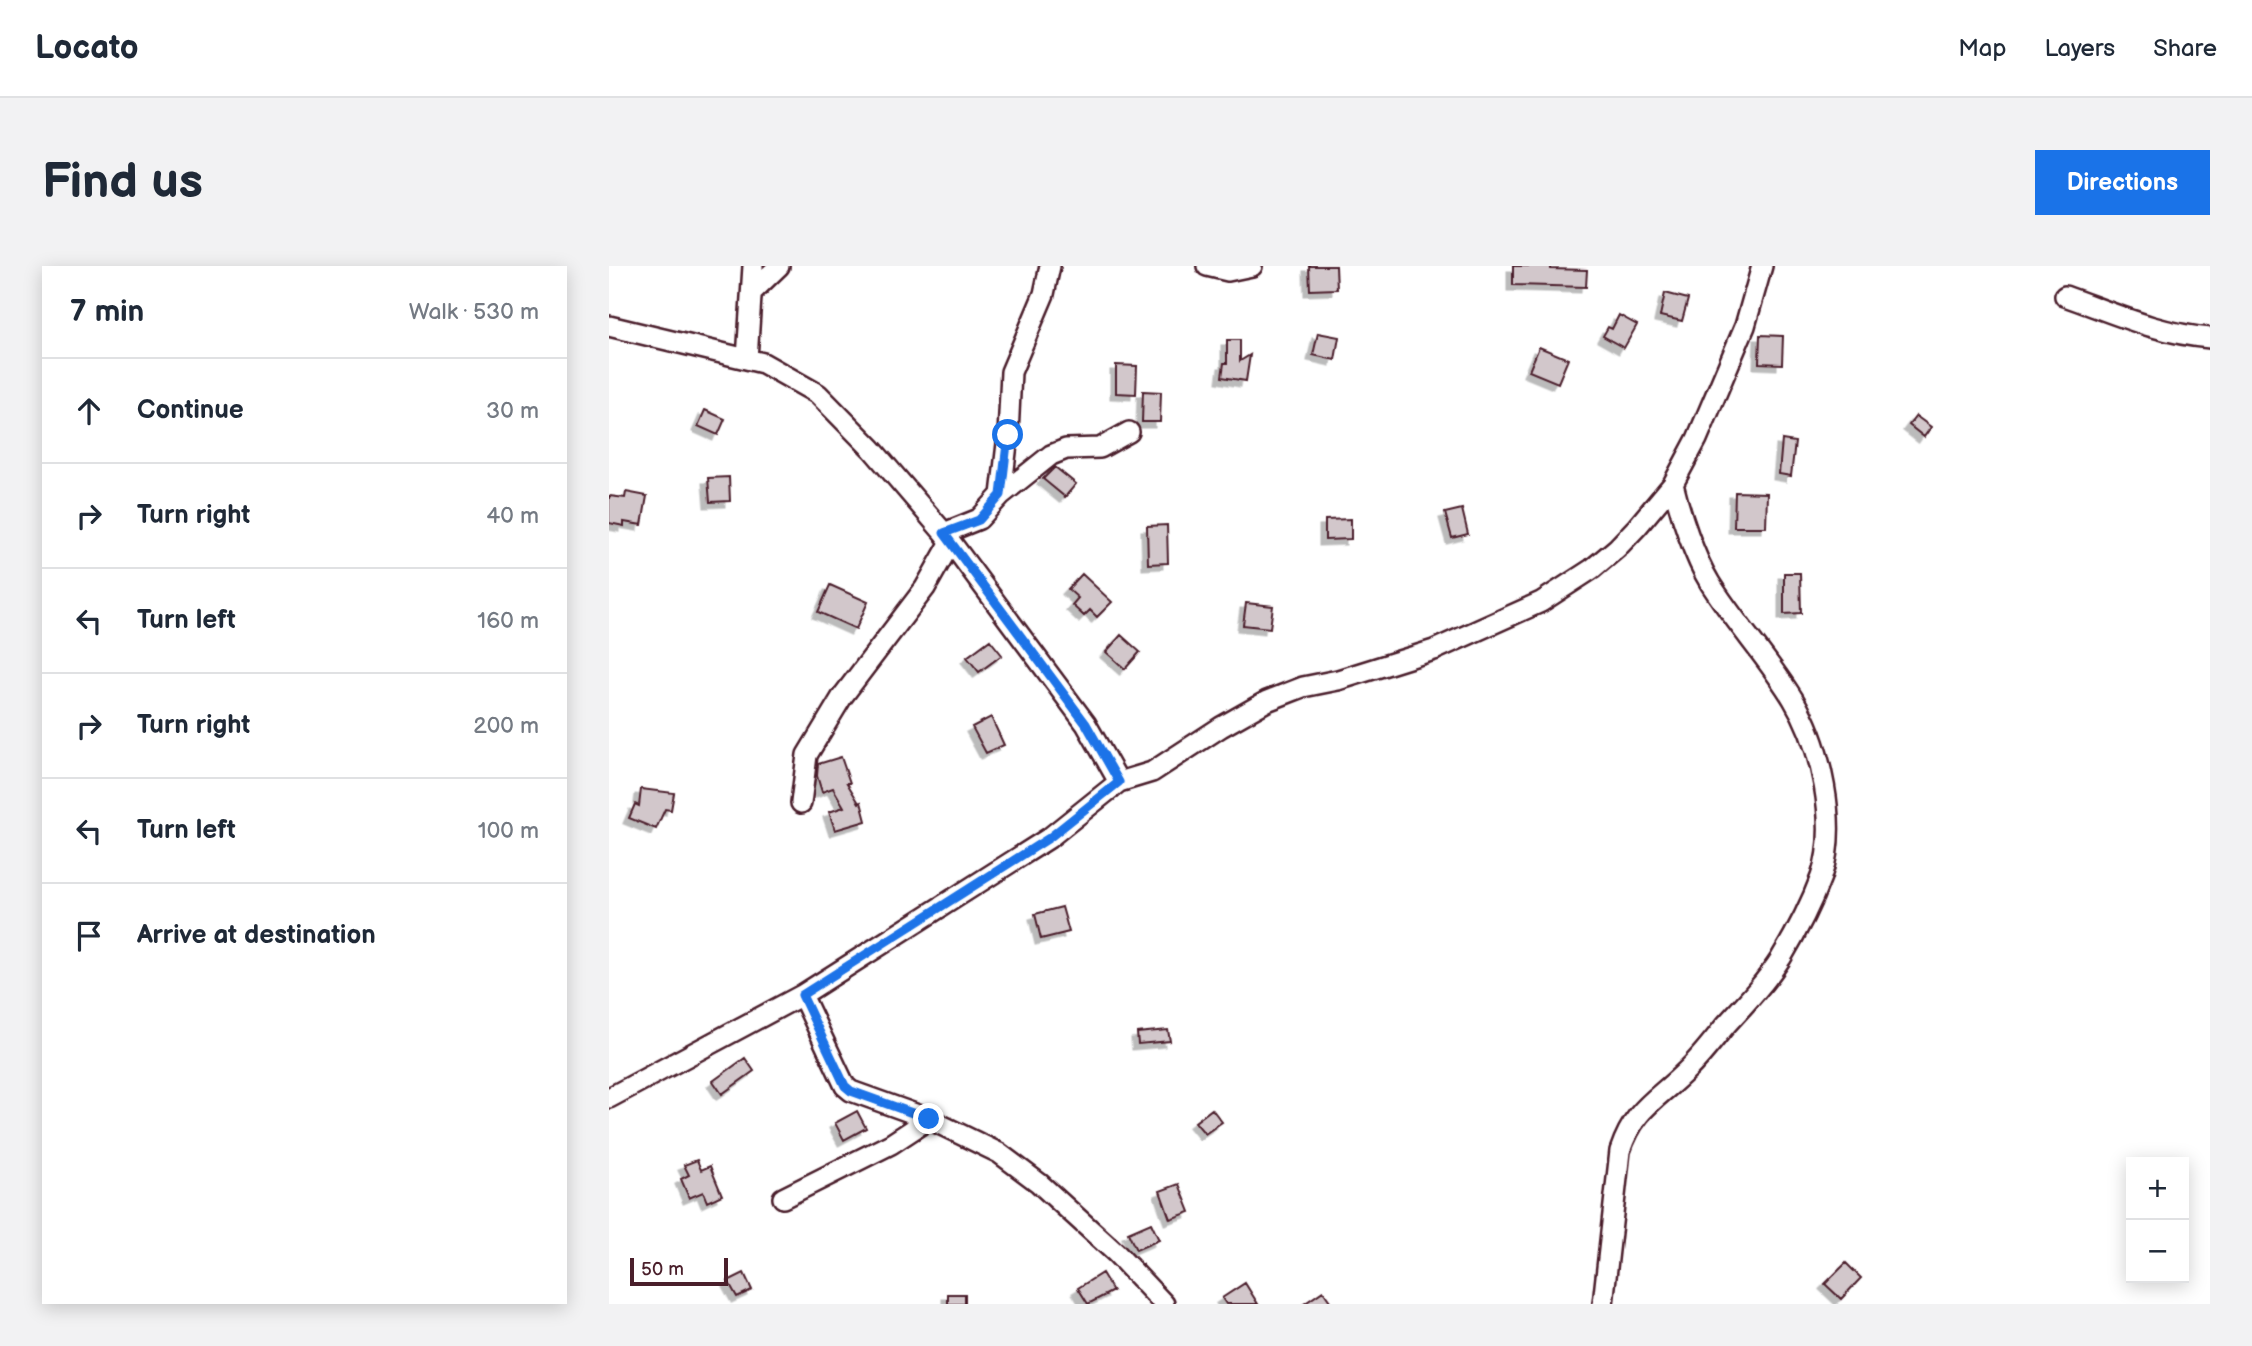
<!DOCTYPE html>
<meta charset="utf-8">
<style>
:root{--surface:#fff;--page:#f2f2f3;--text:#1f2937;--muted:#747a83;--line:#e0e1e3;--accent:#1a73e8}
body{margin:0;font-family:"Balsamiq Sans",sans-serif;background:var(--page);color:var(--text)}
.controls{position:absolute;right:21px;bottom:21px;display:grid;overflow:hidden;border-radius:0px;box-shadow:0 4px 18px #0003}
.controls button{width:63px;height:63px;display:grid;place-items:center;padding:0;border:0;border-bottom:2px solid var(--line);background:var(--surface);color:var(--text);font:35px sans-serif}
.scale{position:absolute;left:21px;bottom:18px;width:98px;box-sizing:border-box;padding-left:7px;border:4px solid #4a1f2b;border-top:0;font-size:19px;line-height:24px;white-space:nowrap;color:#4a1f2b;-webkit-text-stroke:5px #fff;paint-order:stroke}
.stop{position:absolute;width:21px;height:21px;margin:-16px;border:5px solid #1a73e8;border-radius:50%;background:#fff}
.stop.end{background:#1a73e8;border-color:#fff;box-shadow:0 2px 7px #0008}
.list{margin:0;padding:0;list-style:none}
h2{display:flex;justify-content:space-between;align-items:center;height:91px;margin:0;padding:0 28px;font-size:30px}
h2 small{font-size:23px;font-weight:400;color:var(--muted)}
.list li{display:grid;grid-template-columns:46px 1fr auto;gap:21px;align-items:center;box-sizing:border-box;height:105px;padding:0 28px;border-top:2px solid var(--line)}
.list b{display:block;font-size:26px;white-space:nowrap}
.list em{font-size:23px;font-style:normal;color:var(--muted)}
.icon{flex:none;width:38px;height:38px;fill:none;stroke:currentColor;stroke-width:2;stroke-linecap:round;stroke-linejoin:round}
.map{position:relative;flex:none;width:1601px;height:1038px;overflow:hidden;border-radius:0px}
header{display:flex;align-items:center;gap:42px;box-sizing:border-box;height:98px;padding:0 35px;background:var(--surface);border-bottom:2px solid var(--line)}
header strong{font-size:33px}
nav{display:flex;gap:38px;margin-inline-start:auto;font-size:24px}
.intro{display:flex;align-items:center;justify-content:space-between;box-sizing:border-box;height:168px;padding:0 42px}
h1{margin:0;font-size:49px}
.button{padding:18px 32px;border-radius:0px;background:var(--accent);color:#fff;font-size:24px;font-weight:700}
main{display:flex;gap:42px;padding:0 42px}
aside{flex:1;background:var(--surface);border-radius:0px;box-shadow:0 4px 18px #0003}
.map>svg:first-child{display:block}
</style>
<header>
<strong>Locato</strong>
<nav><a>Map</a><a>Layers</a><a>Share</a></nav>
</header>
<div class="intro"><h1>Find us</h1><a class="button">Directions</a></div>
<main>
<aside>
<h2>7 min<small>Walk · 530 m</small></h2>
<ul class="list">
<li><svg class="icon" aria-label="ahead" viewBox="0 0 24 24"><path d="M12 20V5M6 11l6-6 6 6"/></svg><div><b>Continue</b></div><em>30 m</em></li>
<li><svg class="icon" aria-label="right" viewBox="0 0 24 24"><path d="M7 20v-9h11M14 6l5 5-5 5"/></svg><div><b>Turn right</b></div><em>40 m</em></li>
<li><svg class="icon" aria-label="left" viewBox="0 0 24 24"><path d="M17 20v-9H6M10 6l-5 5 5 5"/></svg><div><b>Turn left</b></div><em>160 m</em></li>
<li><svg class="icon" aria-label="right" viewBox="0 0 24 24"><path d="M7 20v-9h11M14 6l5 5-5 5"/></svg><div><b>Turn right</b></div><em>200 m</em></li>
<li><svg class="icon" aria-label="left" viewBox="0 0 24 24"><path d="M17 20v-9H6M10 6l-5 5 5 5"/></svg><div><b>Turn left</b></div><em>100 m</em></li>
<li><svg class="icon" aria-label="arrive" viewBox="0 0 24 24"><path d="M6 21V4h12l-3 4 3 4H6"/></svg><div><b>Arrive at destination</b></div></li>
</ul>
</aside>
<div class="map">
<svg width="1601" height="1038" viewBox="0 0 1601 1038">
<defs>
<filter id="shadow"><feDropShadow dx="-5.5" dy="5.5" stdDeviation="0" flood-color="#0004"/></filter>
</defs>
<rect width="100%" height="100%" fill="#fff"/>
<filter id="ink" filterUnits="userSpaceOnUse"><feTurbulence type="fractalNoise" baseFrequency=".0143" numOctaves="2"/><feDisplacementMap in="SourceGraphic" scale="14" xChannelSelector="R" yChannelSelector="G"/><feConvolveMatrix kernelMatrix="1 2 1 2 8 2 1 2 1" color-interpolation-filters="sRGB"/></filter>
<g filter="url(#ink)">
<path fill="#d2c7cb" stroke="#4a1f2b" stroke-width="2" filter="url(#shadow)" d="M700,0H727L728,23L701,24Z
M904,0H942V3L978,4L977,21L904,19Z
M1056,27L1079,33L1073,55L1051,50Z
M1010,49L1028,59L1015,82L994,70L999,61L1003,63Z
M709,67L730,71L726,94L704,89Z
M1151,69L1174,70L1173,98L1150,97Z
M618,74H631V95L641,89L637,115L613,111L615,97H618Z
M930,81L959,93L949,117L920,105Z
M507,99L528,100L527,128L507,127Z
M534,125L552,126L551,156H533Z
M96,144L116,153L109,169L89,160Z
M1307,150L1322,161L1315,171L1300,159Z
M1173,174L1186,176L1182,210L1170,208Z
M446,201L467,218L456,231L434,213Z
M120,211L121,235L101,236L99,212Z
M17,226L38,230L33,259L15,256V260L0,257V230L16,232Z
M1126,226L1158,227L1157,261H1125Z
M853,243L859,268L843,272L836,247Z
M742,253V273L716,274V254Z
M558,259L559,297L539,298L538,260Z
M1175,307H1191L1192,347L1175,348Z
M473,308L503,336L488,351L481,344L475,350L463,339L469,332L459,323Z
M221,319L259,336L247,363L209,346Z
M637,337L664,340L661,362L634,359Z
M512,369L531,386L516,403L497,386Z
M381,374L393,389L370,406L358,391Z
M382,451L395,479L377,487L363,461Z
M232,491L241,517H238L250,537L252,536L257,555L226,564L220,546L235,541L224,522L213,526L208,510L209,498Z
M32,523L65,527L62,544L56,543L47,563L20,552L26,538L30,540Z
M453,641L460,666L432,673L426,648Z
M559,764L561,775L529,778L528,767Z
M136,792L145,805L113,828L104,815Z
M603,843L613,856L596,868L586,856Z
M248,845L257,862L235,874L226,857Z
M88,894L92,904L101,900L113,929L98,936L94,926L80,932L72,913L80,909L75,899Z
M570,918L581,946L561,953L551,925Z
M542,957L550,974L527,984L519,967Z
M1237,997L1252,1012L1232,1033L1216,1018Z
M135,1007L143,1024L128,1031L119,1015Z
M493,1007L504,1025L479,1038L469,1022Z
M636,1017L649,1038H617L613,1032Z
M714,1025L723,1038H695Z
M339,1028H356V1038H339Z"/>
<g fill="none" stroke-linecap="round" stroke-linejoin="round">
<defs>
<path id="minor" d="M598,0L619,5L643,0
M143,26L170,0
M1456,30C1504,47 1550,68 1601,72
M0,60L154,97L209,128L263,183L335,267L477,458L510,516
M138,93L144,0
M392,229L442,189L457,183L491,182L520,166
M335,267L370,253L392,229L399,169L402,106L435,28L441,0
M192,537L198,489L233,431L316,322L342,276
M193,729L236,820L242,825L320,853L390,887L430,917L507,987L555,1038
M0,832L193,729L440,572L510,516L543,506L612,461L658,435L694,421L729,414L825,384L932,336L983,303L1008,282L1028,261L1064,218L1088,173L1136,60L1153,0
M174,932L282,878L320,853
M994,1038L1011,885C1026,841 1047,835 1077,805C1091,792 1103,776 1115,761C1135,739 1156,717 1172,692C1187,667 1202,638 1212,611C1230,559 1212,479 1184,433C1159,392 1126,357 1101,317C1085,291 1071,247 1064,218"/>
</defs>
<use href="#minor" stroke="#4a1f2b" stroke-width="24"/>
<use href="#minor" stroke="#fff" stroke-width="19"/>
</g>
</g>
<g fill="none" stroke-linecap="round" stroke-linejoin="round" filter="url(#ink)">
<path stroke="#1a73e8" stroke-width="9" d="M320,853L242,825L236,820L193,729L440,572L510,516L477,458L335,267L370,254L392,229L399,169"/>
</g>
</svg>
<div class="controls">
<button>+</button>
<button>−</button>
</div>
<div class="scale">50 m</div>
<div class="stop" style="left:399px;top:169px"></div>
<div class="stop end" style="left:320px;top:853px"></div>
</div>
</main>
